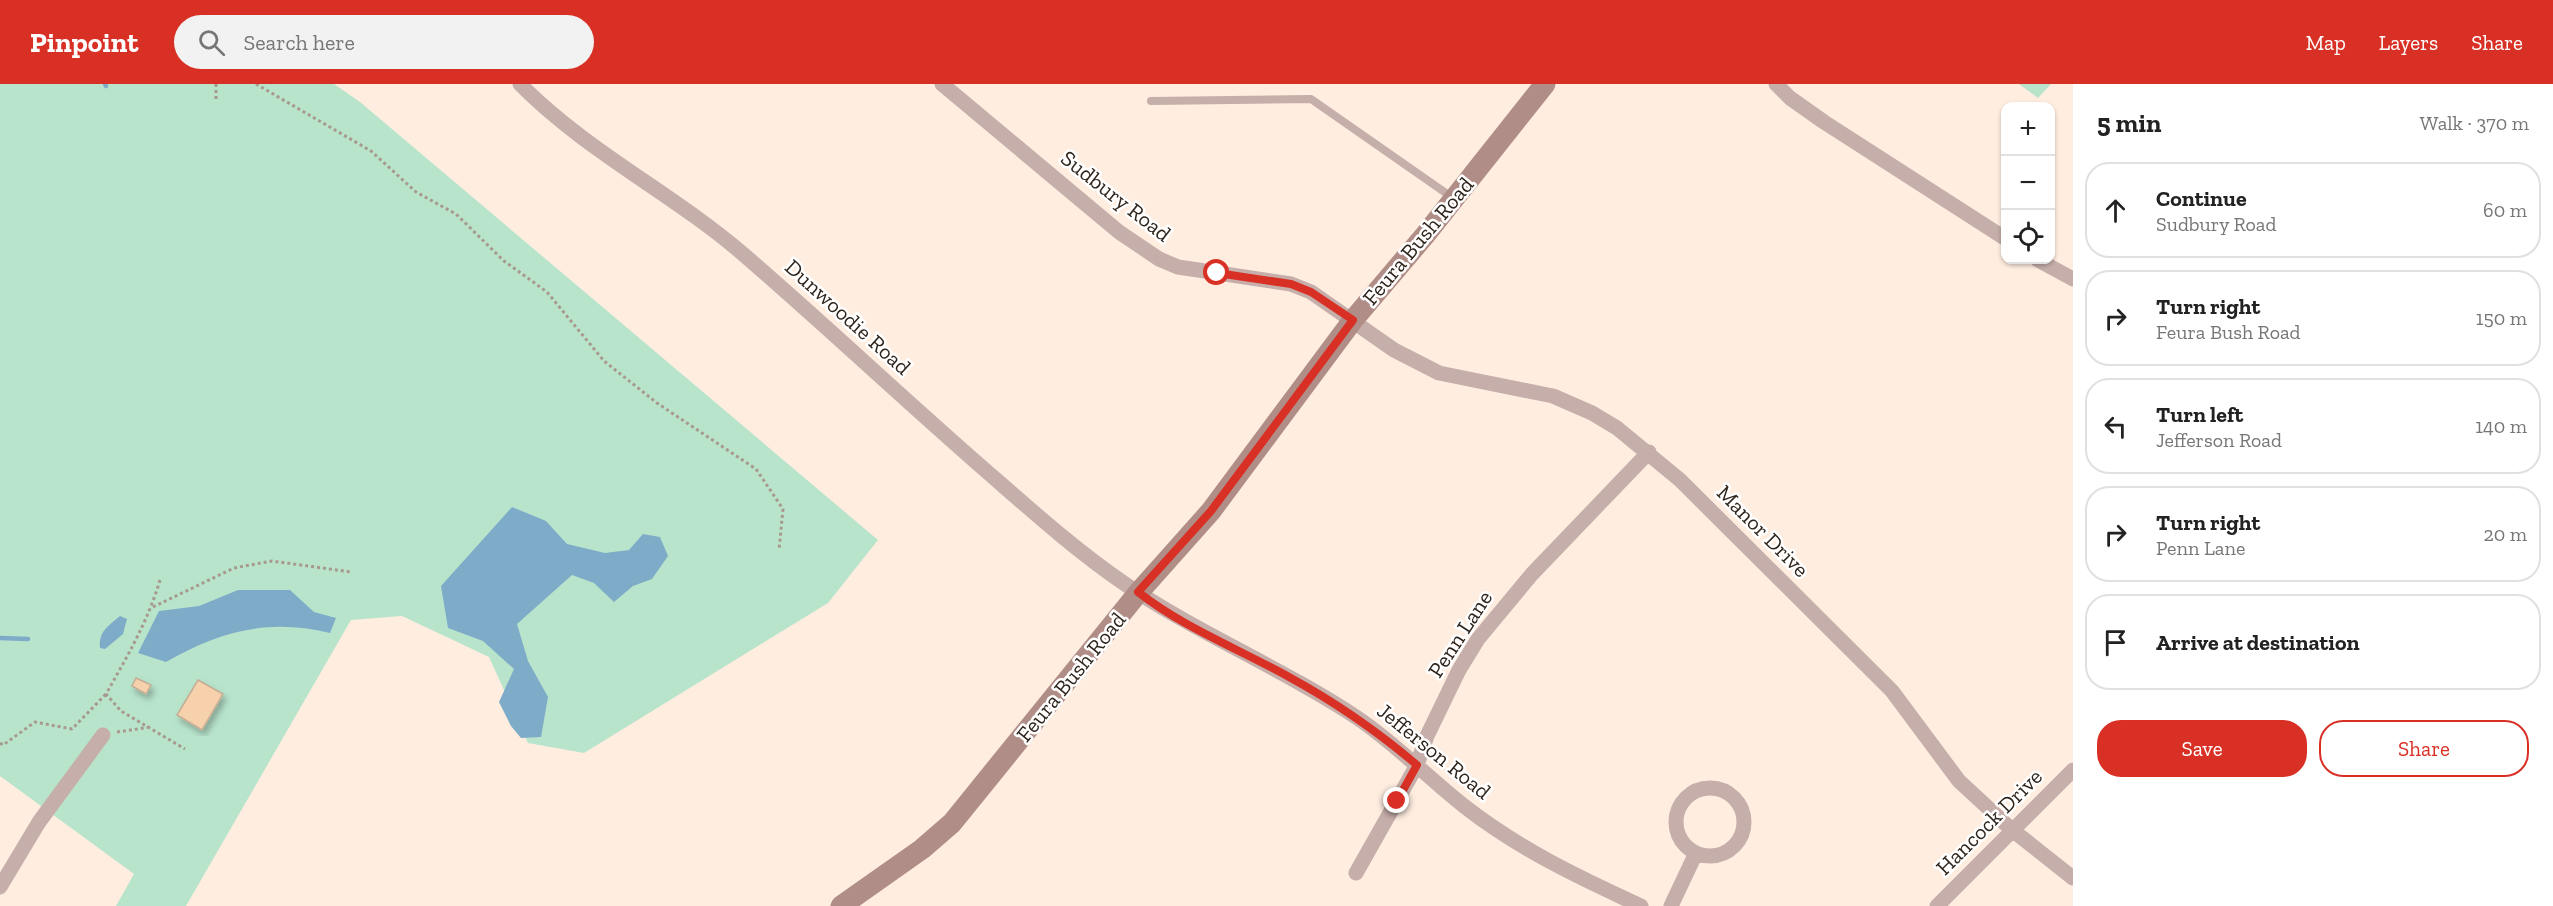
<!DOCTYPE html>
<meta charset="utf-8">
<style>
:root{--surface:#fff;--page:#f2f2f2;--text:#222;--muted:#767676;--line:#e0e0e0;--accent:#d93025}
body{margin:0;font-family:"Zilla Slab",serif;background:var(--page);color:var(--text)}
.controls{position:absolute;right:18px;top:18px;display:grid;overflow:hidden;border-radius:12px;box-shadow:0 2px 4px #0004}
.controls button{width:54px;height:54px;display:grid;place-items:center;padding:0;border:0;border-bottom:2px solid var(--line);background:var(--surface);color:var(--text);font:30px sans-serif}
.stop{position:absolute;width:18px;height:18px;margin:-14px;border:4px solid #d93025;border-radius:50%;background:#fff}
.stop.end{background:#d93025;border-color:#fff;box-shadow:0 2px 6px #0008}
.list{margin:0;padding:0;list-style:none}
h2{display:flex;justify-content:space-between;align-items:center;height:78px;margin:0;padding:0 24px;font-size:26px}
h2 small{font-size:20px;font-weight:400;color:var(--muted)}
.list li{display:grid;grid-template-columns:39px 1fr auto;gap:18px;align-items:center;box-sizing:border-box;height:96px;margin:0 12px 12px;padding:0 12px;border:2px solid var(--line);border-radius:24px}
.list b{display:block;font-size:22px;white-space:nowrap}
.list p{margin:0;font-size:20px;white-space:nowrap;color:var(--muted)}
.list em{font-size:20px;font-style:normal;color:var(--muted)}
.actions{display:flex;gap:12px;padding:18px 24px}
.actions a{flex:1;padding:14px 0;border:2px solid var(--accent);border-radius:24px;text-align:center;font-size:21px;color:var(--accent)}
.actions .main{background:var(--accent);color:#fff}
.icon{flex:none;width:33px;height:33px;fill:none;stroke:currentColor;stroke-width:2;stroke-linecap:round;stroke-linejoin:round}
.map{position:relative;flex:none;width:2073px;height:822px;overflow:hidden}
header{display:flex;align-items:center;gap:36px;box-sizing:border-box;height:84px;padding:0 30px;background:var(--accent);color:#fff}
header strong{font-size:28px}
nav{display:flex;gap:33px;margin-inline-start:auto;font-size:21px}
.search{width:420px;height:54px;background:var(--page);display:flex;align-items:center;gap:15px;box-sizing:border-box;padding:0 21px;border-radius:33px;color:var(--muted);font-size:22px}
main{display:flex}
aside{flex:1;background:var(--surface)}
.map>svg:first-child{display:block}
</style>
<header>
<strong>Pinpoint</strong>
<div class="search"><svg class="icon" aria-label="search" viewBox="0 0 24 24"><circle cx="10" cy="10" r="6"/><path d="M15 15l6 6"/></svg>Search here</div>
<nav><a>Map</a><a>Layers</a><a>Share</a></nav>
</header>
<main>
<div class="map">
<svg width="2073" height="822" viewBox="0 0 2073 822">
<defs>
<filter id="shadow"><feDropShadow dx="3" dy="5" stdDeviation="3" flood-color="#0004"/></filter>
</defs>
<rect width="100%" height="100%" fill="#ffede0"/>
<path fill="#b8e4cc" d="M0,0H334L360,18L878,456L828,519L584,669L528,659L489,573L402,532L351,536L186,822H116L134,790L0,692Z
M2019,0H2051L2038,14Z"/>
<path fill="#7eabc8" d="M512,423L546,437L567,460L605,469L629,466L643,450L660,453L668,472L652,495L633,502L614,518L594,499L572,491L517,540L528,577L548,613L541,653L521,654L511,642L499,618L514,585L483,557L448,544L441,502Z
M238,506H290L314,528L336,534L330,549C269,534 220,547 166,578L138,569L159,527L199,522Z
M120,532L127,535L123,550L105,565L100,564C98,548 108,542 120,532Z"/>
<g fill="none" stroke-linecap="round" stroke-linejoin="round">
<path stroke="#7eabc8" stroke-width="4.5" d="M105,0L106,2
M0,554L28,555"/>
</g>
<path fill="#f7d1ac" stroke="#c5ad95" stroke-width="1.5" filter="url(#shadow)" d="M136,594L151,601L146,610L132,602Z
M198,596L223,610L202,646L177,631Z"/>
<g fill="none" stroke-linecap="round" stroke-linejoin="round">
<path stroke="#a8998e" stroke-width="3" stroke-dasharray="3 3" stroke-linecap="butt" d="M256,0L371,67L416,108L456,130L504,177L547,208L604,277L657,319L756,385L783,425L779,466
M216,15V0
M160,496C148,537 127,573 106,610L121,627L185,665
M153,523L234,484L272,477L351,488
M117,648L151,643
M0,659L3,661L35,638L72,645L106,610"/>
<path stroke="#c6aeaa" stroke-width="8" d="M1151,17L1311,15L1453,114"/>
<path stroke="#c6aeaa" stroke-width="15" d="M520,0C586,67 672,109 743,170C830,245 913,324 1000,399C1040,434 1081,470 1125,500C1199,550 1282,584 1356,633C1395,659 1427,693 1464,722C1519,765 1578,793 1641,822
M942,0L1119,148L1159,175L1178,183L1291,200L1311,208L1394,266L1439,289L1553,312L1592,329L1617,344L1680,396L1892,607L1959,697L2011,745L2073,794
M1776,0L1790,14L1824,38L2006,155
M2038,176L2073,195
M1676 738a34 34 0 1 1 68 0a34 34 0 1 1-68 0Z
M1356,789L1417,681L1427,652L1459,586L1478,555L1532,490L1649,368
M0,803L39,738L103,651
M1671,822L1696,769
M1937,822L2073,686"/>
<path stroke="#b08d87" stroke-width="21" d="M841,822L922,765L952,739L1138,509L1211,427L1353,236L1426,150L1545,0"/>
</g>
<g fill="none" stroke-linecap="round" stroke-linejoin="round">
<path stroke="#d93025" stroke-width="8" d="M1217,189L1291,200L1311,208L1353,236L1211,427L1138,508C1184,544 1239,565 1289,593C1335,618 1377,647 1417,681L1397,717"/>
</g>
<g text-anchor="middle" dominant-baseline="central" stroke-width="5" stroke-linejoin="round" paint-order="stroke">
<g font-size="22" fill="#2f251c" stroke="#fff">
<text transform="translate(1116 112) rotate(38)">Sudbury Road</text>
<text transform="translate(1418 157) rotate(-50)">Feura Bush Road</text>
<text transform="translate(848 233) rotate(42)">Dunwoodie Road</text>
<text transform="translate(1763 447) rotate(45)">Manor Drive</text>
<text transform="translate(1460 550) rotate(-57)">Penn Lane</text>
<text transform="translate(1071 593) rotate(-51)">Feura Bush Road</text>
<text transform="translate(1434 667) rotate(39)">Jefferson Road</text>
<text transform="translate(1989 738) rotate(-45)">Hancock Drive</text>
</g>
</g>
</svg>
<div class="controls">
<button>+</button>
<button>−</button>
<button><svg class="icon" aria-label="locate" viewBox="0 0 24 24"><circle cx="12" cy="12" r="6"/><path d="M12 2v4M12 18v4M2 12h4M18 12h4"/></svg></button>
</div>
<div class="stop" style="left:1217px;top:189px"></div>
<div class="stop end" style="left:1397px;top:717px"></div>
</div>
<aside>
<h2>5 min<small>Walk · 370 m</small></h2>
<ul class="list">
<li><svg class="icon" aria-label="ahead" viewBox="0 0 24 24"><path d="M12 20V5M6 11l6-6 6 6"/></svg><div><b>Continue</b><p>Sudbury Road</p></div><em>60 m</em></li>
<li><svg class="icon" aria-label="right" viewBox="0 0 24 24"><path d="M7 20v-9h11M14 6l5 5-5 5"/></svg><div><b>Turn right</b><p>Feura Bush Road</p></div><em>150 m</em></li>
<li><svg class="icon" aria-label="left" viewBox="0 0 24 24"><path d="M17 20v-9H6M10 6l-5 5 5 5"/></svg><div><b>Turn left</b><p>Jefferson Road</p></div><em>140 m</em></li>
<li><svg class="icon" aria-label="right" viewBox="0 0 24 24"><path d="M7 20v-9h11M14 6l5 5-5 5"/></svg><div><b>Turn right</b><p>Penn Lane</p></div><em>20 m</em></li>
<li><svg class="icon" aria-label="arrive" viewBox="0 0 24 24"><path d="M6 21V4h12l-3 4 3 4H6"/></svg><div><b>Arrive at destination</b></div></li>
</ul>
<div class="actions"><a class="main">Save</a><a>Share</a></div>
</aside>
</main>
